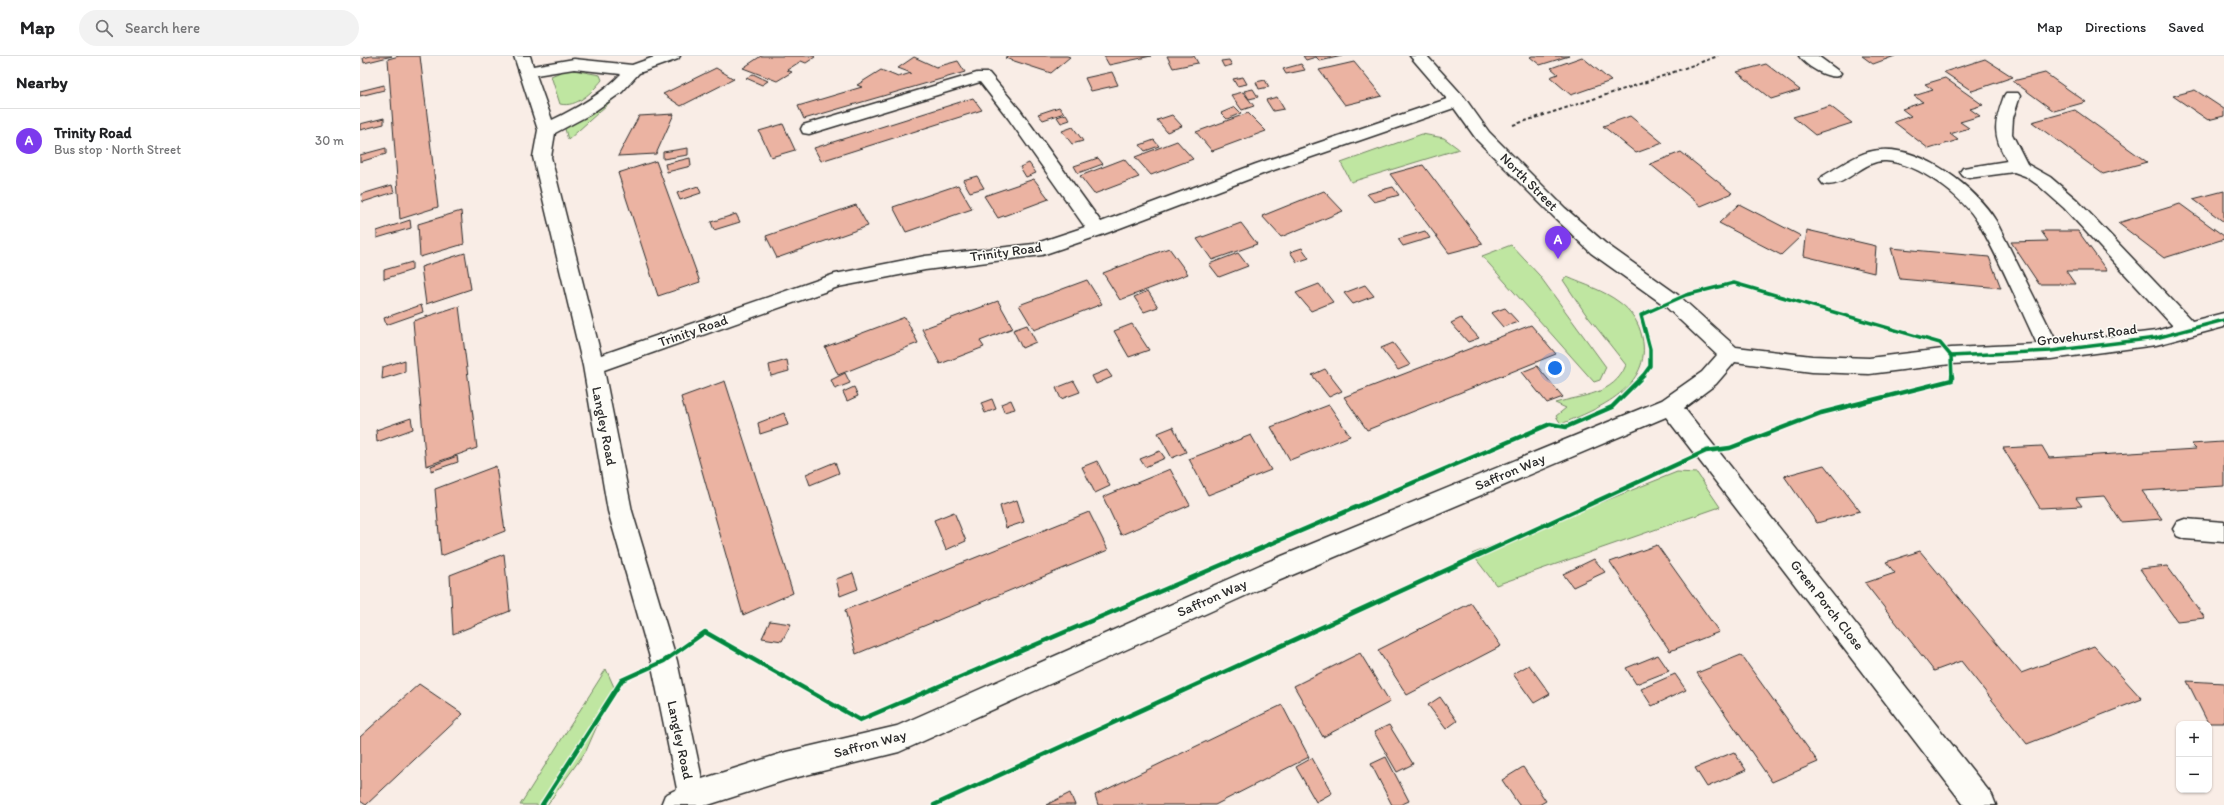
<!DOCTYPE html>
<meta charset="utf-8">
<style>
:root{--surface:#fff;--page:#f2f2f2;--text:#202124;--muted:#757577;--line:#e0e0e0;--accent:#7c3aed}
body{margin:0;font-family:Itim,sans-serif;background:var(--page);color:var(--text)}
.controls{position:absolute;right:12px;bottom:12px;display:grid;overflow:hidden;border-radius:8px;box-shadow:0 1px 3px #0004}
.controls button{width:36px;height:36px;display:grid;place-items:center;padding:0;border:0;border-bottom:1px solid var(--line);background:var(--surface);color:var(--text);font:20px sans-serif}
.you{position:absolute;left:1195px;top:312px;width:14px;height:14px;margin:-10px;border:3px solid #fff;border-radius:50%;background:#1a73e8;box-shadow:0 0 0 6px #1a73e833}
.badge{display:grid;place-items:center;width:26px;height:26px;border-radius:50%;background:var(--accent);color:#fff;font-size:13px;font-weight:700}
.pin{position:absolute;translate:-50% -33px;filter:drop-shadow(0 1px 2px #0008)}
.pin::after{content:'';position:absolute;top:21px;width:14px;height:12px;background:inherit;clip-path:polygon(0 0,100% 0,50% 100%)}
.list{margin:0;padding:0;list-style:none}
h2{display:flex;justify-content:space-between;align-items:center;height:52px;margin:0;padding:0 16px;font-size:17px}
h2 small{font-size:13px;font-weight:400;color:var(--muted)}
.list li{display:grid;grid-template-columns:26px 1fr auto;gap:12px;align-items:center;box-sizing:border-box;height:64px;padding:0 16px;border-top:1px solid var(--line)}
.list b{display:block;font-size:15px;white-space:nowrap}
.list p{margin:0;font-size:13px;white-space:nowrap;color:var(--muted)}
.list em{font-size:13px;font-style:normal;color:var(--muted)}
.icon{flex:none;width:22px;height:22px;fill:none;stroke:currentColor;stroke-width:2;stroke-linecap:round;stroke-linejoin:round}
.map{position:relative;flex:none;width:1864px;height:749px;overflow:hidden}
header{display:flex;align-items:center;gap:24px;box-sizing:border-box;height:56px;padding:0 20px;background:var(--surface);border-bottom:1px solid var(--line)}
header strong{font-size:19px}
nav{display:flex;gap:22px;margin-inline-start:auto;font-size:14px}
.search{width:280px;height:36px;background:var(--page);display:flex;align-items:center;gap:10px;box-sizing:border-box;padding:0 14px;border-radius:22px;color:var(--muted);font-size:15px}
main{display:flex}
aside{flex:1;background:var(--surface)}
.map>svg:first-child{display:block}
</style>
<header>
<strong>Map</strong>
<div class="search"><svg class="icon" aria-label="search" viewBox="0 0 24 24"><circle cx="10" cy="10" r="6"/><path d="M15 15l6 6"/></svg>Search here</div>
<nav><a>Map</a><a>Directions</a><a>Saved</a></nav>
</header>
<main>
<aside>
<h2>Nearby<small></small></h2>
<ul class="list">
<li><span class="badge">A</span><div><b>Trinity Road</b><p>Bus stop · North Street</p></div><em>30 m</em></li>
</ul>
</aside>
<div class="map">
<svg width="1864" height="749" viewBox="0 0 1864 749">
<rect width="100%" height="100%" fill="#f9ede6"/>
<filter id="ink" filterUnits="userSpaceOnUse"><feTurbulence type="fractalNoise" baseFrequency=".025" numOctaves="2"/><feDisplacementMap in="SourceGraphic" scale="8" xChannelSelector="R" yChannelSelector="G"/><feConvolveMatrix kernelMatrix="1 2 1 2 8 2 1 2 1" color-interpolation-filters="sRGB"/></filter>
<g filter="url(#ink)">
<path fill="#bfe6a1" stroke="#758866" d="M208,13L240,19L242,24C232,36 217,52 200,48L191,20Z
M259,38L208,84L204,69Z
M1062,78L1084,82L1099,93L991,126L981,107Z
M1151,189L1179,219L1246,311L1240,324L1234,326L1122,200Z
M1207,221C1225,229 1243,234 1259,246C1271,254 1279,267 1282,281C1293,331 1238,353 1201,368L1196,360L1206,352L1195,347C1223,339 1254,339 1266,309L1225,257L1203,224Z
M1317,416L1337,417L1360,451L1136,529L1112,498Z
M246,613L254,631L226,695L187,749H160Z"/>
<path fill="#ebb3a2" stroke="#2b2b2b" d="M11,0H32L4,7L3,2Z
M39,0H60L78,151L40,163L28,3Z
M401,0H454L455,1L446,7L441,5L427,14L432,16L417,25L383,12Z
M648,0H707L710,1L691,17L645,2Z
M744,0H791L749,9Z
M807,0H834L838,7L813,12Z
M943,0H982L960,5L956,1L946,4Z
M1172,0H1209L1180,9L1170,1Z
M1502,0H1535L1513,8Z
M554,1L576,11L598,5L605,16L444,63L438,50L502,31L497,29L521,14L538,21L551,17L538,12Z
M1222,1L1251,25L1211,39L1190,21L1198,18L1191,12Z
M1625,3L1653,21L1612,35L1584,16Z
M869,4L872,9L864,11L861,5Z
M994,6L1022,40L985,49L959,14Z
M941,8L945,14L926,18L923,13Z
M1406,8L1440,34L1411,43L1377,16Z
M356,12L374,23L321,50L303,38Z
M752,16L758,29L731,35L725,22Z
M1685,17L1726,46L1694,55L1653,25Z
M393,18L408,25L402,29L386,22Z
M883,21L887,28L877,30L873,23Z
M1585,22L1623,49L1610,53L1620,60L1600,66L1609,72L1590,78L1598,84L1569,93L1534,66L1551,60L1542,53L1563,46L1554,40L1573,34L1565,28Z
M905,24L909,31L899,33L896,26Z
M24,29V34L0,40V35Z
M893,33L898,41L889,43L884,35Z
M1835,34L1864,53V60L1848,64L1813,40Z
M883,36L894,50L882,54L871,39Z
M917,41L924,53L913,55L906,44Z
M613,42L622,54L461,105L454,92Z
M1470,50L1492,67L1455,79L1433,61Z
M699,51L704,57L683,64L678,58Z
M875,51L881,57L867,63L861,57Z
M1715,54L1787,106L1743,118L1672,66Z
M888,57L906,75L852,95L836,76Z
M314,58L296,98L258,100L279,60Z
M706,58L710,64L701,67L697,61Z
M812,59L822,70L807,76L797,64Z
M1270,60L1303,87L1276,97L1243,70Z
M24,62V68L0,74V68Z
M423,68L435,94L411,101L399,75Z
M713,71L723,85L712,88L702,75Z
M794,84L799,90L785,95L780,89Z
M817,85L833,103L791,119L775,101Z
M26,92V98L0,106V99Z
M328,92V99L303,103V96Z
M1321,96L1372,137L1341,150L1290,108Z
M330,102L331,110L307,116L305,108Z
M738,102L743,108L718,117L714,110Z
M764,103L779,121L734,138L720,120Z
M296,105L340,226L298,240L258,117Z
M669,107L676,117L666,121L660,111Z
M1063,109L1123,188L1089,197L1030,118Z
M617,120L624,132L610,136L603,124Z
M674,123L689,143L638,162L624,140Z
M32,129L34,136L3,146L2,138Z
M598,129L612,153L546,176L533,151Z
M338,130L341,137L320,144L317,137Z
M1033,131L1039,139L1014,146L1007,138Z
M964,135L983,155L921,181L902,160Z
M1864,135V166L1833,143Z
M1379,148L1441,180L1421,199L1359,167Z
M1820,148L1864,180V183L1804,202L1758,167Z
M496,149L508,170L417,202L406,180Z
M101,155L104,188L60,201L58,168Z
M376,158L380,166L354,174L351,166Z
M50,164L51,172L17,182V175Z
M881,167L897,188L852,204L837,183Z
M1447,174L1516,190L1514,217L1444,200Z
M1065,175L1070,182L1043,190L1038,183Z
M1681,175H1718L1747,215H1706L1715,228H1679L1651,186L1688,185Z
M809,192L828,218L760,244L743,217Z
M942,192L949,202L937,206L930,196Z
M1531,192L1629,201L1641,232L1540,223Z
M105,197L111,233L66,248L61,211Z
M878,197L888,210L859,221L849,208Z
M52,206V214L24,223V214Z
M727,224L742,248L674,274L659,249Z
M959,228L973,246L951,255L936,237Z
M1005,229L1014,240L993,248L984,237Z
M788,235L798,251L784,256L774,241Z
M638,245L653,272L620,285L624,291L580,308L562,273Z
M61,249L63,256L26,269L24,262Z
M99,250L117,392L66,410L53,265Z
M1145,252L1158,266L1143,271L1131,257Z
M545,261L558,287L478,319L465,291Z
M1101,262L1119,282L1108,286L1091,267Z
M772,268L789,294L769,301L754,275Z
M667,269L676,286L662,292L653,274Z
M1171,269L1196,298L1007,374L984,341Z
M1033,287L1050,309L1038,314L1021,292Z
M45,304V316L22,323L23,311Z
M427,304L429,315L411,320L409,309Z
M1177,310L1203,341L1187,347L1162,316Z
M965,313L982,335L969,341L952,319Z
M747,314L752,321L736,328L732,320Z
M485,317L490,327L475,333L471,324Z
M365,325L433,537L383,559L321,341Z
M714,325L720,336L701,343L696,332Z
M494,331L498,340L487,345L483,336Z
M632,343L636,353L625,357L621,347Z
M651,344L655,353L644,356L641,348Z
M969,349L990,380L930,404L911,371Z
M424,357L428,369L400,378L398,367Z
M51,362L53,373L17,386L16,374Z
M813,371L826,396L812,402L798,377Z
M891,379L911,414L848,439L829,403Z
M1862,386L1864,389V430L1782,435L1802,463L1761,466L1744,440L1716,442L1722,450L1680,452L1643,392L1682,390L1689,402L1836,393L1831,388Z
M800,395L805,402L785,411L780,403Z
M97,400L98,406L71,415V410Z
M737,405L750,430L735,437L722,411Z
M475,406L479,417L450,429L446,418Z
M1464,409L1500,455L1457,467L1424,420Z
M136,410L145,475L81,500L75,433Z
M810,413L830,449L761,479L743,441Z
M657,444L664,466L646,472L640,450Z
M594,456L606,485L586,494L574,464Z
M729,456L748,494L496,598L485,554Z
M1297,489L1359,576L1310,595L1250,506Z
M1560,495L1661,617L1734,590L1782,643L1667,688L1601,605L1574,615L1505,527L1535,517L1526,506Z
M144,498L150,555L93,578L90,519Z
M1234,503L1245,516L1213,531L1203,518Z
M1807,510L1845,562L1817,565L1780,513Z
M493,517L498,533L480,540L476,523Z
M1111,547L1141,590L1047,639L1018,594Z
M410,565L431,568L422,585L402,582Z
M1000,597L1030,646L963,681L934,630Z
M1298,599L1309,615L1276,628L1266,612Z
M1381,599L1458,706L1412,726L1337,617Z
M1169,609L1190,638L1174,647L1153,618Z
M1315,618L1326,634L1292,650L1281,633Z
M1827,625L1864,627V667H1848Z
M59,628L103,658L6,749L0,745V681Z
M1080,641L1097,665L1086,673L1068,649Z
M922,649L949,701L855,749H738L735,739Z
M1029,669L1053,708L1037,716L1014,676Z
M1374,696L1386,714L1347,731L1335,712Z
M1026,701L1049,745L1040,749H1032L1011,708Z
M952,702L972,737L956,746L936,711Z
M1163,711L1186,745L1179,749H1159L1142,724Z
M710,737L715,749H686Z"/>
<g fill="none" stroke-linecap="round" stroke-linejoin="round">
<defs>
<path id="minor" d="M154,0H170L173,10L214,3L272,9L297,0H320L318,3L279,17L262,36L229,59L195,77L191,101L241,299L475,218L565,200L674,188L725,171L648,62L620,26L449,78L443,77L441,73L443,69L617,17H629L660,54L741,166L896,108L1087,43L1050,0H1067L1104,41L1129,76L1205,152L1245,187L1318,239L1376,291L1452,300L1509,302L1591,292L1677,288C1658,248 1641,206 1619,168C1603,140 1558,107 1526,105C1502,103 1485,134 1463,128L1460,124L1463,120C1481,110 1499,95 1521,94C1562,91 1615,131 1636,165L1697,287L1796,275L1813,270L1704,152L1678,129L1665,120L1654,116L1609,122L1603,120L1600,116L1603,112L1647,105C1632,78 1634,68 1644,40L1646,37H1658L1660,40L1653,62L1652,78L1667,108L1690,121L1717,144L1832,265L1864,257V271L1796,289L1691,303L1591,308L1509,318L1452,316L1375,306L1356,328L1324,352L1632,739L1636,749H1604L1306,361L918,525L539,696L426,724L348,749H301L305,739L317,733L291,605L248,455L223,310L173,101L178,74ZM214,13L261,18C242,38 217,52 192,64L176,19ZM1094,52L1117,84L1193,160L1231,197L1304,249L1357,299L1342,316L1302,344L900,509L537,670L426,696L342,723L317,605L272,455L244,314L478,231L565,214L682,199L744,178L908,116Z
M1439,0H1458L1481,17L1479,20C1467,23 1446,10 1439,0Z
M1825,463L1864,466V486L1825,483L1817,480L1813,473L1817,466Z"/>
</defs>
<use href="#minor" stroke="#2b2b2b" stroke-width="3"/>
<path stroke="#2b2b2b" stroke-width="2" stroke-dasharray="3.5 2.5" stroke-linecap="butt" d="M1153,69L1289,25L1358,0"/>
<use href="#minor" fill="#fdfcf7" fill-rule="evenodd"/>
<defs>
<path id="cycleway-far1" d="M1591,300L1691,295L1796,282L1864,264
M1282,321L1290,310V293L1281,259L1326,239L1374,227L1580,287L1591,300L1592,321"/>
<path id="cycleway" d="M182,749L262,624L304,605L345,576L500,664L1190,368L1206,371L1252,351L1283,320
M574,749L1346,395L1370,392L1461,357L1592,324V320"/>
</defs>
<use href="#cycleway-far1" stroke="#fdfcf7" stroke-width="5.5"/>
<use href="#cycleway" stroke="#fdfcf7" stroke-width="7"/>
<use href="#cycleway-far1" stroke="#00873e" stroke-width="3.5"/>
<use href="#cycleway" stroke="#00873e" stroke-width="4.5"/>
</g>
</g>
<g text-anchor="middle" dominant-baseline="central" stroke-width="3" stroke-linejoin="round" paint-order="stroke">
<g font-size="14" fill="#2b2b2b" stroke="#fdfcf7">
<text transform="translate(1169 126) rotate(45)">North Street</text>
<text transform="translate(646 196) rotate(-8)">Trinity Road</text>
<text transform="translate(333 275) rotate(-19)">Trinity Road</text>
<text transform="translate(1727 279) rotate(-7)">Grovehurst Road</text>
<text transform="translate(244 370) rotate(79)">Langley Road</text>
<text transform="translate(1150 416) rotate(-23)">Saffron Way</text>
<text transform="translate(852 542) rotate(-24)">Saffron Way</text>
<text transform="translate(1467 549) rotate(52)">Green Porch Close</text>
<text transform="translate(320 684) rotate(78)">Langley Road</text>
<text transform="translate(510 688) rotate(-15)">Saffron Way</text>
</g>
</g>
</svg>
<div class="controls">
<button>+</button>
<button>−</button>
</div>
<div class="you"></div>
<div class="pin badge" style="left:1198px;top:203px">A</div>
</div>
</main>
